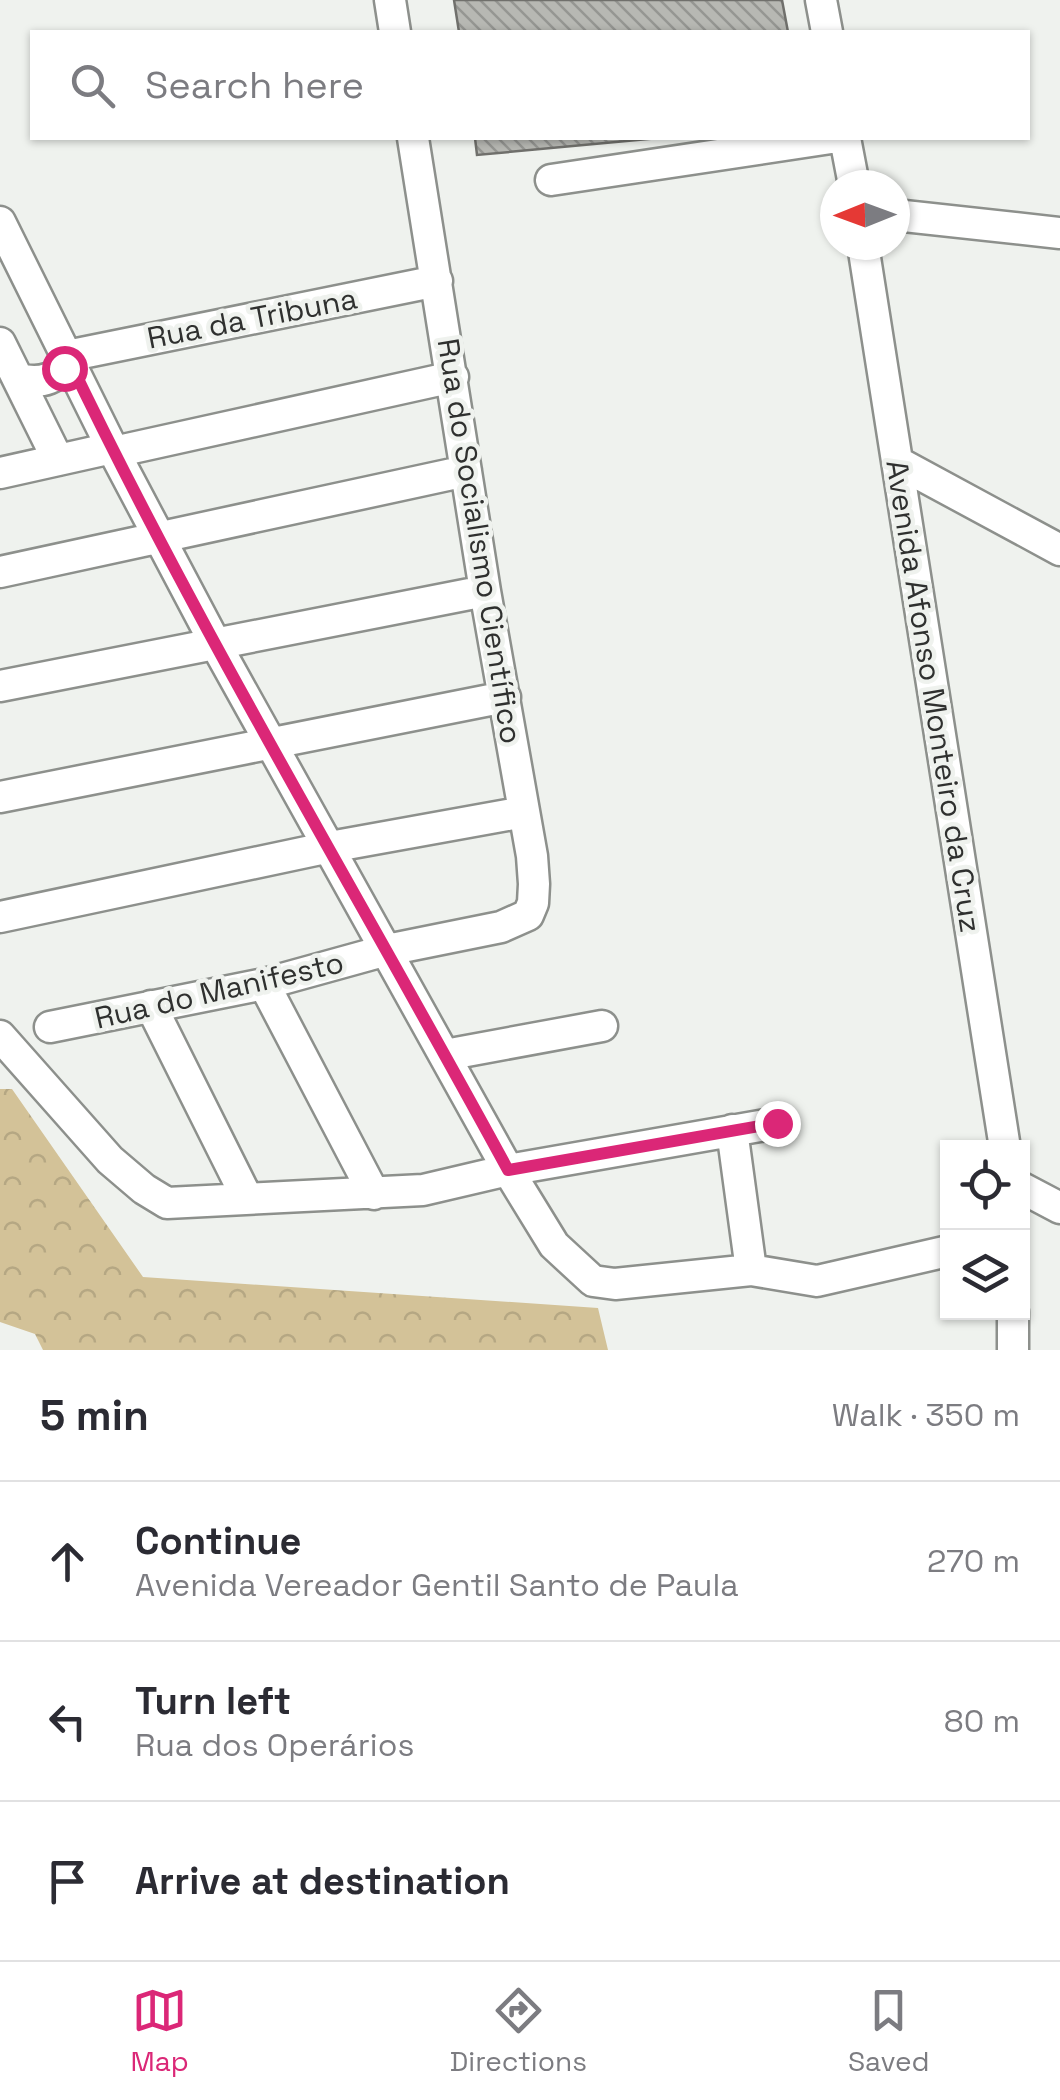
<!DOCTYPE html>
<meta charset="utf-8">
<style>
:root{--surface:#fff;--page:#f2f2f3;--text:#2b2b33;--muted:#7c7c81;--line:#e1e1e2;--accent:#db2777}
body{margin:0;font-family:"Space Grotesk",sans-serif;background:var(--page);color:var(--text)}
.controls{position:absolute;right:30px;bottom:30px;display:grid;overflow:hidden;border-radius:0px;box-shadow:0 2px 8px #0004}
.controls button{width:90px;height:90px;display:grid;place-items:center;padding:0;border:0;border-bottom:2px solid var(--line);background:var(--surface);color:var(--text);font:50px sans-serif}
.compass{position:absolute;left:820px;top:170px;width:90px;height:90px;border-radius:50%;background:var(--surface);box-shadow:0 2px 8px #0004;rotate:269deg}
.stop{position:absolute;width:30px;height:30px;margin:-22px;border:8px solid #db2777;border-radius:50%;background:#fff}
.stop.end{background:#db2777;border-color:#fff;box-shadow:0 2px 10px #0008}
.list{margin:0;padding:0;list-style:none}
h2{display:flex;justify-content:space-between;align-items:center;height:130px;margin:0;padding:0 40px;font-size:42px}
h2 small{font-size:32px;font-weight:400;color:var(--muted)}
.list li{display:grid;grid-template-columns:65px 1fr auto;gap:30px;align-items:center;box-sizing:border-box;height:160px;padding:0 40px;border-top:2px solid var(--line)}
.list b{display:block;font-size:38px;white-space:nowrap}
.list p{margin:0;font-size:32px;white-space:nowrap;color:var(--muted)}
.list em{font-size:32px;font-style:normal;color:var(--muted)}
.icon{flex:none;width:55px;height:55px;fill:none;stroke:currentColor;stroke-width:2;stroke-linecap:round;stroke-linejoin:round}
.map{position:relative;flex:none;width:1060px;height:1350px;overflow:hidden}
.search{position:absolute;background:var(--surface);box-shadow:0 2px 8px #0004;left:30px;right:30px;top:30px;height:110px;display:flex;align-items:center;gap:25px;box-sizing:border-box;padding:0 35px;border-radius:0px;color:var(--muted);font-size:38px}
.sheet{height:610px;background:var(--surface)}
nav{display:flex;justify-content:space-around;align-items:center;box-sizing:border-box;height:140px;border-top:2px solid var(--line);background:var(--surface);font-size:28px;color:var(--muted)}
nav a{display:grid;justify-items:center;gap:5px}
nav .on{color:var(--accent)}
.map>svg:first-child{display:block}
</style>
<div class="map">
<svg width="1060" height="1350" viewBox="0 0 1060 1350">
<defs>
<pattern id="forest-crowns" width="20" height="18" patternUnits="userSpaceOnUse" patternTransform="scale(2.5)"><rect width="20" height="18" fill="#d3c298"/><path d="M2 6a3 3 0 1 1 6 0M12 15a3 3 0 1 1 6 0" fill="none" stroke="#b5a783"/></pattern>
<pattern id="building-back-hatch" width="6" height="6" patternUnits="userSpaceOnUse" patternTransform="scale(2.5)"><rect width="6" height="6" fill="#b7b8b3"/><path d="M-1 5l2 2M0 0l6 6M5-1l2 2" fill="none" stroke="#959692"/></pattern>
</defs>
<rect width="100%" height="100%" fill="#eff2ee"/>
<path fill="url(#forest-crowns)" d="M0,1089H12L143,1277L598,1308L608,1350H43L35,1334L0,1322Z"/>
<path fill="url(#building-back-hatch)" stroke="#70706c" stroke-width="2.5" d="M454,0H782L788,32H459Z
M475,138H659L477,155Z"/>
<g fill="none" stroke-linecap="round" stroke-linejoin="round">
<defs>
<path id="minor" d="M390,0L395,32
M821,0L827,32
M845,138L854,185
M551,180L831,138
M895,215L1060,233
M0,222L112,448L215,643L508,1170L554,1245L593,1281L615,1284L751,1270L817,1281L948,1251
M863,245L1005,1148
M0,343L58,460
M18,379C41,384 61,380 67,356L437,281
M114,452L453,377
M899,463L1060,550
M0,473L112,448
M0,572L466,471
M0,686L485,591
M0,797L505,697
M0,917L330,847L524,812
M264,984L374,1194
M151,1006L246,1196
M50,1027L264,984L387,950L501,927L528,915L533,903L534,884L532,856L485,591L413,138
M0,1036L110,1160L144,1189L167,1203L423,1190L508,1170L777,1123
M445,1055L602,1026
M732,1130L751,1270
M1022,1188L1060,1208
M1013,1312V1350"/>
</defs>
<use href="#minor" stroke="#8d908c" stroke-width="35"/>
<use href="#minor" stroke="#fff" stroke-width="30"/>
</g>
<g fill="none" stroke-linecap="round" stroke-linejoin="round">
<path stroke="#db2777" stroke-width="12" d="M64,368L67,356C200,634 361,899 508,1170L777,1123"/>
</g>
<g text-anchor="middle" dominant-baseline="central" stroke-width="9" stroke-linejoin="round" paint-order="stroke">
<g font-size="30" fill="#2f302f" stroke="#eff2ee">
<text transform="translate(252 318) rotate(-11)">Rua da Tribuna</text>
<text transform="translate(480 541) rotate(81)">Rua do Socialismo Científico</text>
<text transform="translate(934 696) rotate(81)">Avenida Afonso Monteiro da Cruz</text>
<text transform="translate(219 990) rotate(-13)">Rua do Manifesto</text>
</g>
</g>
</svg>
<div class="controls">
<button><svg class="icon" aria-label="locate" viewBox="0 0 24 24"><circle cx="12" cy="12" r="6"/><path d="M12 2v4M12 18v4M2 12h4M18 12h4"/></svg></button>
<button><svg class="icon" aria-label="layers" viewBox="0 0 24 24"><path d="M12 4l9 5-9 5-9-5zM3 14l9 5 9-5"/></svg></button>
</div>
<svg class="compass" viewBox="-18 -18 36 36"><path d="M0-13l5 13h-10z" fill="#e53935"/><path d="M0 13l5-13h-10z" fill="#7c7c81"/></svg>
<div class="stop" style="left:64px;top:368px"></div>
<div class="stop end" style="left:777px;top:1123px"></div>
<div class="search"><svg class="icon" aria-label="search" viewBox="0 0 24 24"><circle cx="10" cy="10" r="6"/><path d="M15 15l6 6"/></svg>Search here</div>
</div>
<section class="sheet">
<h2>5 min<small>Walk · 350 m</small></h2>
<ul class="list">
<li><svg class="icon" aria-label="ahead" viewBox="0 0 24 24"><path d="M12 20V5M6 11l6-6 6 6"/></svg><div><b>Continue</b><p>Avenida Vereador Gentil Santo de Paula</p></div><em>270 m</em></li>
<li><svg class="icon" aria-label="left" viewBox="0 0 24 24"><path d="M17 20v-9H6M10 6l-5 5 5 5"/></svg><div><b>Turn left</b><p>Rua dos Operários</p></div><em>80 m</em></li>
<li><svg class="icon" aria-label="arrive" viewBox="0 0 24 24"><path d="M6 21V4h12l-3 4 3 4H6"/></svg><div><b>Arrive at destination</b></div></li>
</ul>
</section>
<nav>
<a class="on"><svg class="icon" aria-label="map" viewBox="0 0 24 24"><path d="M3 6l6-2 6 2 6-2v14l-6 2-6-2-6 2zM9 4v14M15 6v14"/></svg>Map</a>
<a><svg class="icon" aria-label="directions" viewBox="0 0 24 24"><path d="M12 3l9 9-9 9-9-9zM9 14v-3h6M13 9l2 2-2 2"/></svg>Directions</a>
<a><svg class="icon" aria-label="saved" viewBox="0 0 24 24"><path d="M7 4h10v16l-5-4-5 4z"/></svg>Saved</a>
</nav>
